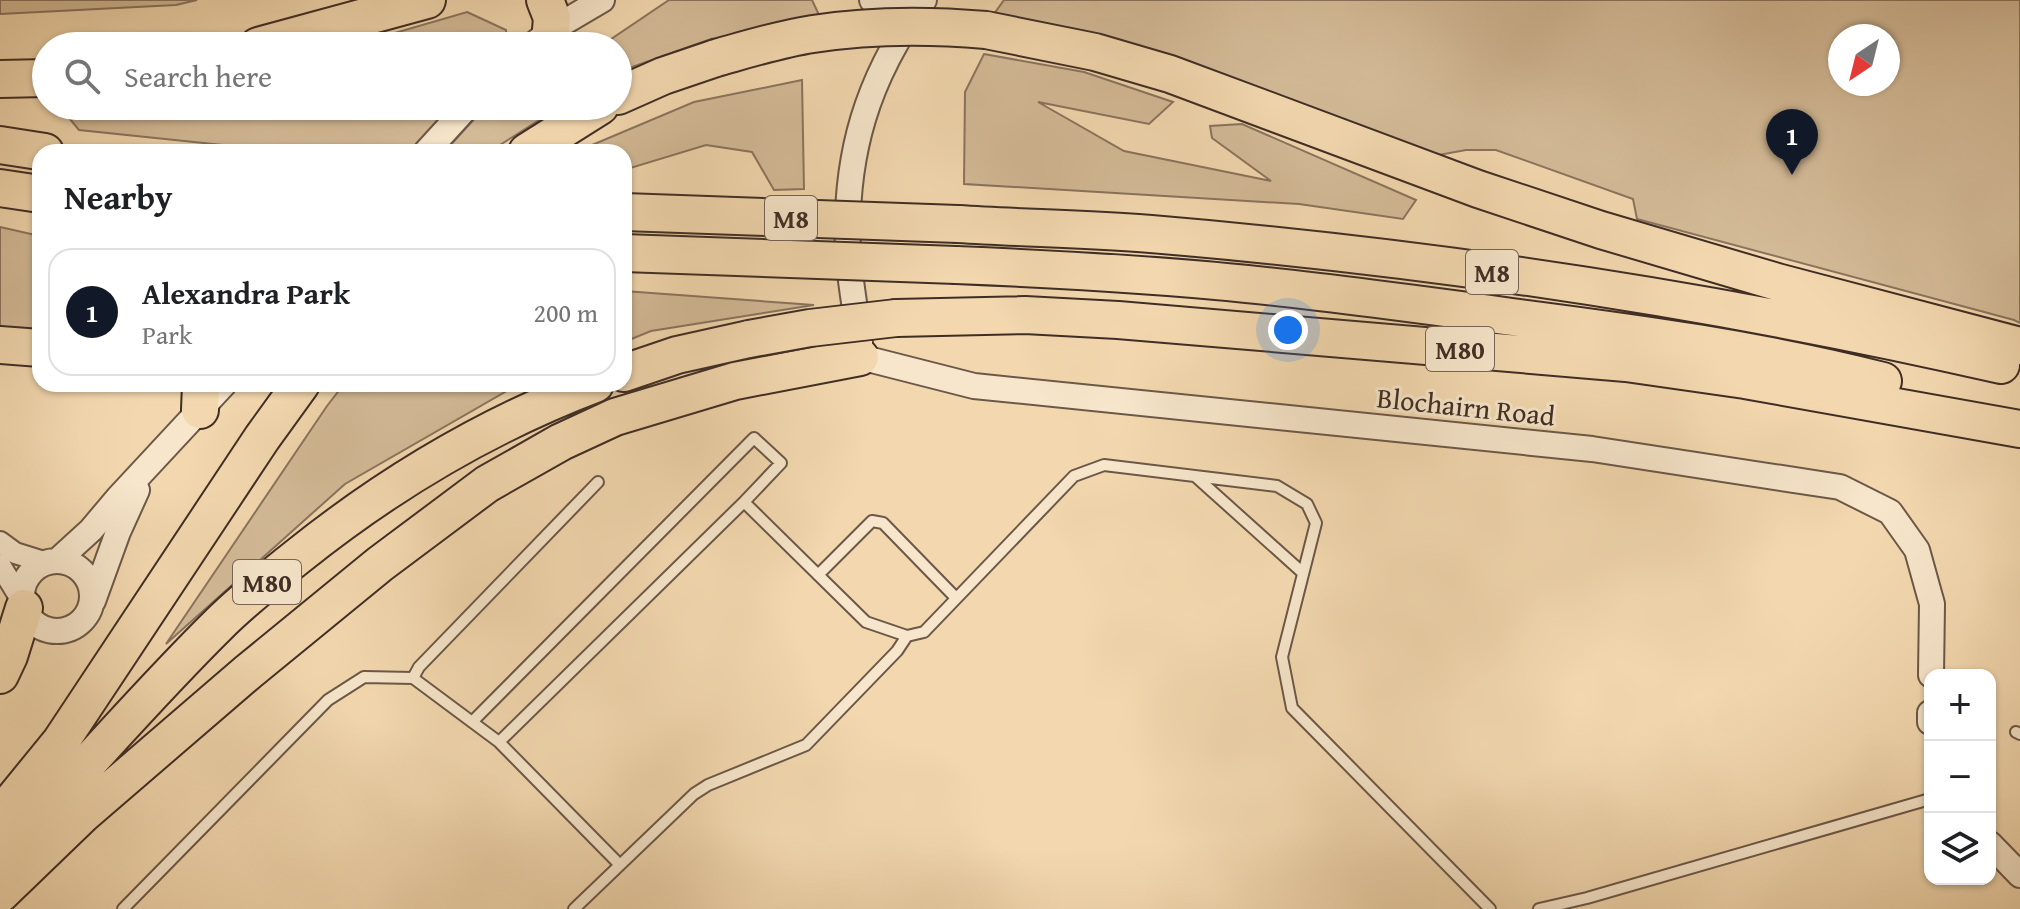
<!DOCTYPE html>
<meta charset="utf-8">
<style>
:root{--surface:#fff;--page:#f2f2f2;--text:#202124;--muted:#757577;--line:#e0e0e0;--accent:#111827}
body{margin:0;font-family:"Gentium Book Plus",serif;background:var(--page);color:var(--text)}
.controls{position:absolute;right:24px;bottom:24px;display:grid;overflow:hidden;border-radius:16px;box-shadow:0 2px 6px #0004}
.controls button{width:72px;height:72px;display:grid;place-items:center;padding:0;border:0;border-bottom:2px solid var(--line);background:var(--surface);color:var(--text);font:40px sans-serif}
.compass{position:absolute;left:1828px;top:24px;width:72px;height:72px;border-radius:50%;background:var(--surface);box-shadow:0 2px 6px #0004;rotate:215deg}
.you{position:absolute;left:1288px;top:330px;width:28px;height:28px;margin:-20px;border:6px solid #fff;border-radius:50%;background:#1a73e8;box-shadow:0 0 0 12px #1a73e833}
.badge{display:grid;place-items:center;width:52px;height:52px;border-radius:50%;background:var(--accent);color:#fff;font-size:26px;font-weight:700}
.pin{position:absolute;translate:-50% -66px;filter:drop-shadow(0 2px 4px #0008)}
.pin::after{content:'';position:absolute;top:42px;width:28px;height:24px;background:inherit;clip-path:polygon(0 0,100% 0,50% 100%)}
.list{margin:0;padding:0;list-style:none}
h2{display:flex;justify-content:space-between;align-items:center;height:104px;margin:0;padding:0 32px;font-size:34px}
h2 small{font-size:26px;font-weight:400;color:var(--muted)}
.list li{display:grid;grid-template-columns:52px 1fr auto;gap:24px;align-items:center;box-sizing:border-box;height:128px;margin:0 16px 16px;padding:0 16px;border:2px solid var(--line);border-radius:24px}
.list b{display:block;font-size:30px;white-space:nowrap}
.list p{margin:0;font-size:26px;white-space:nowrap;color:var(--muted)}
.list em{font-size:26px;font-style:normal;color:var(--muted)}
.icon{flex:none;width:44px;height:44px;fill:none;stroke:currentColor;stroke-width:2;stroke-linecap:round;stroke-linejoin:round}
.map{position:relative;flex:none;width:2020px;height:909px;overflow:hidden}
.search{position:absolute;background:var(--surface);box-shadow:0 2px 6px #0004;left:32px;top:32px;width:600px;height:88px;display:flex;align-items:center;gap:20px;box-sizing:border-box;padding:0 28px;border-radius:44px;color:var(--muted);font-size:30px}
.panel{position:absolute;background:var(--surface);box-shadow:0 2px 6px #0004;left:32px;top:144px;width:600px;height:248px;border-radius:24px}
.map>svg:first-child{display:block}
</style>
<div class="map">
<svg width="2020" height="909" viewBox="0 0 2020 909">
<rect width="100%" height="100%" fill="#f3d8af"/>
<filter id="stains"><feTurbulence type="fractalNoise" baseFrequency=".0025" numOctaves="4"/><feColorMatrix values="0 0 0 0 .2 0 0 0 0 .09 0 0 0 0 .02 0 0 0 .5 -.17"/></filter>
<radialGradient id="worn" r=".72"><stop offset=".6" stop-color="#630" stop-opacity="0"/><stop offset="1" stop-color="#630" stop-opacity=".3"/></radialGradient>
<path fill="#d4bb98" stroke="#8a745e" stroke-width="2" fill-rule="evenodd" d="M0,0H197L176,5L0,14Z
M669,0H812L820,17L711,39L618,72V46H594L611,39Z
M1004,0H2020V323L2014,320L1637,219L1633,199L1496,150H1466L1439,155L989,21ZM1840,36H1888V84H1840Z
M467,12L506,30L507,46H350Z
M984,54L1084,72L1173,102L1149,124L1038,102L1124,151L1271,181L1212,138L1210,126L1242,124L1416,200L1403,219L1299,204L964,184L965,92Z
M802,80L804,189L774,190L752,152L706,145L624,170V152H591L592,145L694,102Z
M93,106H460L416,152H290L79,130L64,112Z
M486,106H561L489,152L445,151Z
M0,227L40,236V333L0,332Z
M624,291L814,305L651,331L624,342Z
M344,384H519L345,484L166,644L327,406Z"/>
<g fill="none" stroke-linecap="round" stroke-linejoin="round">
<defs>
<path id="service" d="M1195,476L1303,573
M818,575L872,521L883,523L956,598
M413,678L419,667L598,482
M472,722L754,438L781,463L744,502
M2016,732L2020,734
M499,742L620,865
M123,909L328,700L364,677L413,678L499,742L744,502L866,622L907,636L924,632L1074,476L1104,465L1277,486L1307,504L1316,523L1282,657L1292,708L1490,909
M574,909L694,794L708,785L806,745L897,651L907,636
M1539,909L1587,898L1930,799"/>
<path id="minor" d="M0,542L15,553L47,563
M0,565L22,601"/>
<path id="tertiary" d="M872,0L915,12
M924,0C867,78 844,155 848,252C850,282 856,313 860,343V357L974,386L1592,449L1840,487L1890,512L1917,550L1932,604L1931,675
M532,46L551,30L602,0
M426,152L468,106
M22 596a35 35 0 1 1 70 0a35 35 0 1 1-70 0Z
M57,561L91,530L118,498L224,384
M93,601L118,532L137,490
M1930,713V722
M1990,844L2020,875"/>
<path id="motorway" d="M545,0L552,18L551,30
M986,30L1095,52L1170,74L1478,189L1601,230L1777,282L2020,346
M258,46L427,0
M0,79L46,78
M618,96L663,76L716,58
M0,145L45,152
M527,152L600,106
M0,188L40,194
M958,224C1022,228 1087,229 1151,234C1437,258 1721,301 2001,365
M956,265C1053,269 1151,274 1247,284C1336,293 1424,305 1512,317C1636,333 1762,350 1883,381
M896,318L1025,315L1118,320L1626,363L1745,380L2020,429
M0,345L40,348
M624,373L677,355L749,339
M200,410L201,384
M0,675L9,656L24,608
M0,816L61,741L262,438L301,384
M0,859C73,781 143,699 219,624C243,600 271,578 297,557C388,484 487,425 595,384
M0,894L83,814L248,672L380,564L487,484L561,442L615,417L735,381L860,357"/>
</defs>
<use href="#service" stroke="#6c5848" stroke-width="14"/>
<use href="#minor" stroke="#6c5848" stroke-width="24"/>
<use href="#tertiary" stroke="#6c5848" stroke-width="28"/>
<use href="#motorway" stroke="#3f2d25" stroke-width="40"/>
<use href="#service" stroke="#f7e6cb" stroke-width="10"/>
<use href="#minor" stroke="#f7e6cb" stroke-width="20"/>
<use href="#tertiary" stroke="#f7e6cb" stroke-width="24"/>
<use href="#motorway" stroke="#f3d8af" stroke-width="36"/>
<defs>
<path id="motorway-bridge" d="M716,58C748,49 780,39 813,34C870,25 928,25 986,30
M624,212L958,224
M624,253L956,265
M749,339L810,328L896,318"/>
</defs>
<use href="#motorway-bridge" stroke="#3f2d25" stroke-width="40" stroke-linecap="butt"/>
<use href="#motorway-bridge" stroke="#f3d8af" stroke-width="36"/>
</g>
<g text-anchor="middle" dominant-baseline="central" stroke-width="6" stroke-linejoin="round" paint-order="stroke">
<g fill="#f7e6cb" stroke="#766457" stroke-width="2">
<rect x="765" y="196" width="52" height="44" rx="6"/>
<rect x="1466" y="250" width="52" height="44" rx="6"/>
<rect x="1426" y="327" width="68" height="44" rx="6"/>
<rect x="233" y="560" width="68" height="44" rx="6"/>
</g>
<g font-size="26" font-weight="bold" fill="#3f2d25">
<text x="791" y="218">M8</text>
<text x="1492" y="272">M8</text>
<text x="1460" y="349">M80</text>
<text x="267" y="582">M80</text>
</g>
<g font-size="28" fill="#3f2d25" stroke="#f7e6cb">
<text transform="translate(1466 406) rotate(6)">Blochairn Road</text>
</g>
</g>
<rect width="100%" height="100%" filter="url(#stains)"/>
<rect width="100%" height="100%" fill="url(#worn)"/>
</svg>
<div class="controls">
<button>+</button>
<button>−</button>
<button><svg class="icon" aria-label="layers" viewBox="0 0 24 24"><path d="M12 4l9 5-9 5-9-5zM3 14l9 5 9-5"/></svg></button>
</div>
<svg class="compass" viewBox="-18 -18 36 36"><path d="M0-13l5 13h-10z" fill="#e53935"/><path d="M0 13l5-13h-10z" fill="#757577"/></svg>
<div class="you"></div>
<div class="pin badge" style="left:1792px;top:175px">1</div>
<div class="search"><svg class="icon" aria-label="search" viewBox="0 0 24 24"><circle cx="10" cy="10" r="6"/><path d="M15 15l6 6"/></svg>Search here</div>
<section class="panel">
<h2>Nearby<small></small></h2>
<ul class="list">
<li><span class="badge">1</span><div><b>Alexandra Park</b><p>Park</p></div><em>200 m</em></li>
</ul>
</section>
</div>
